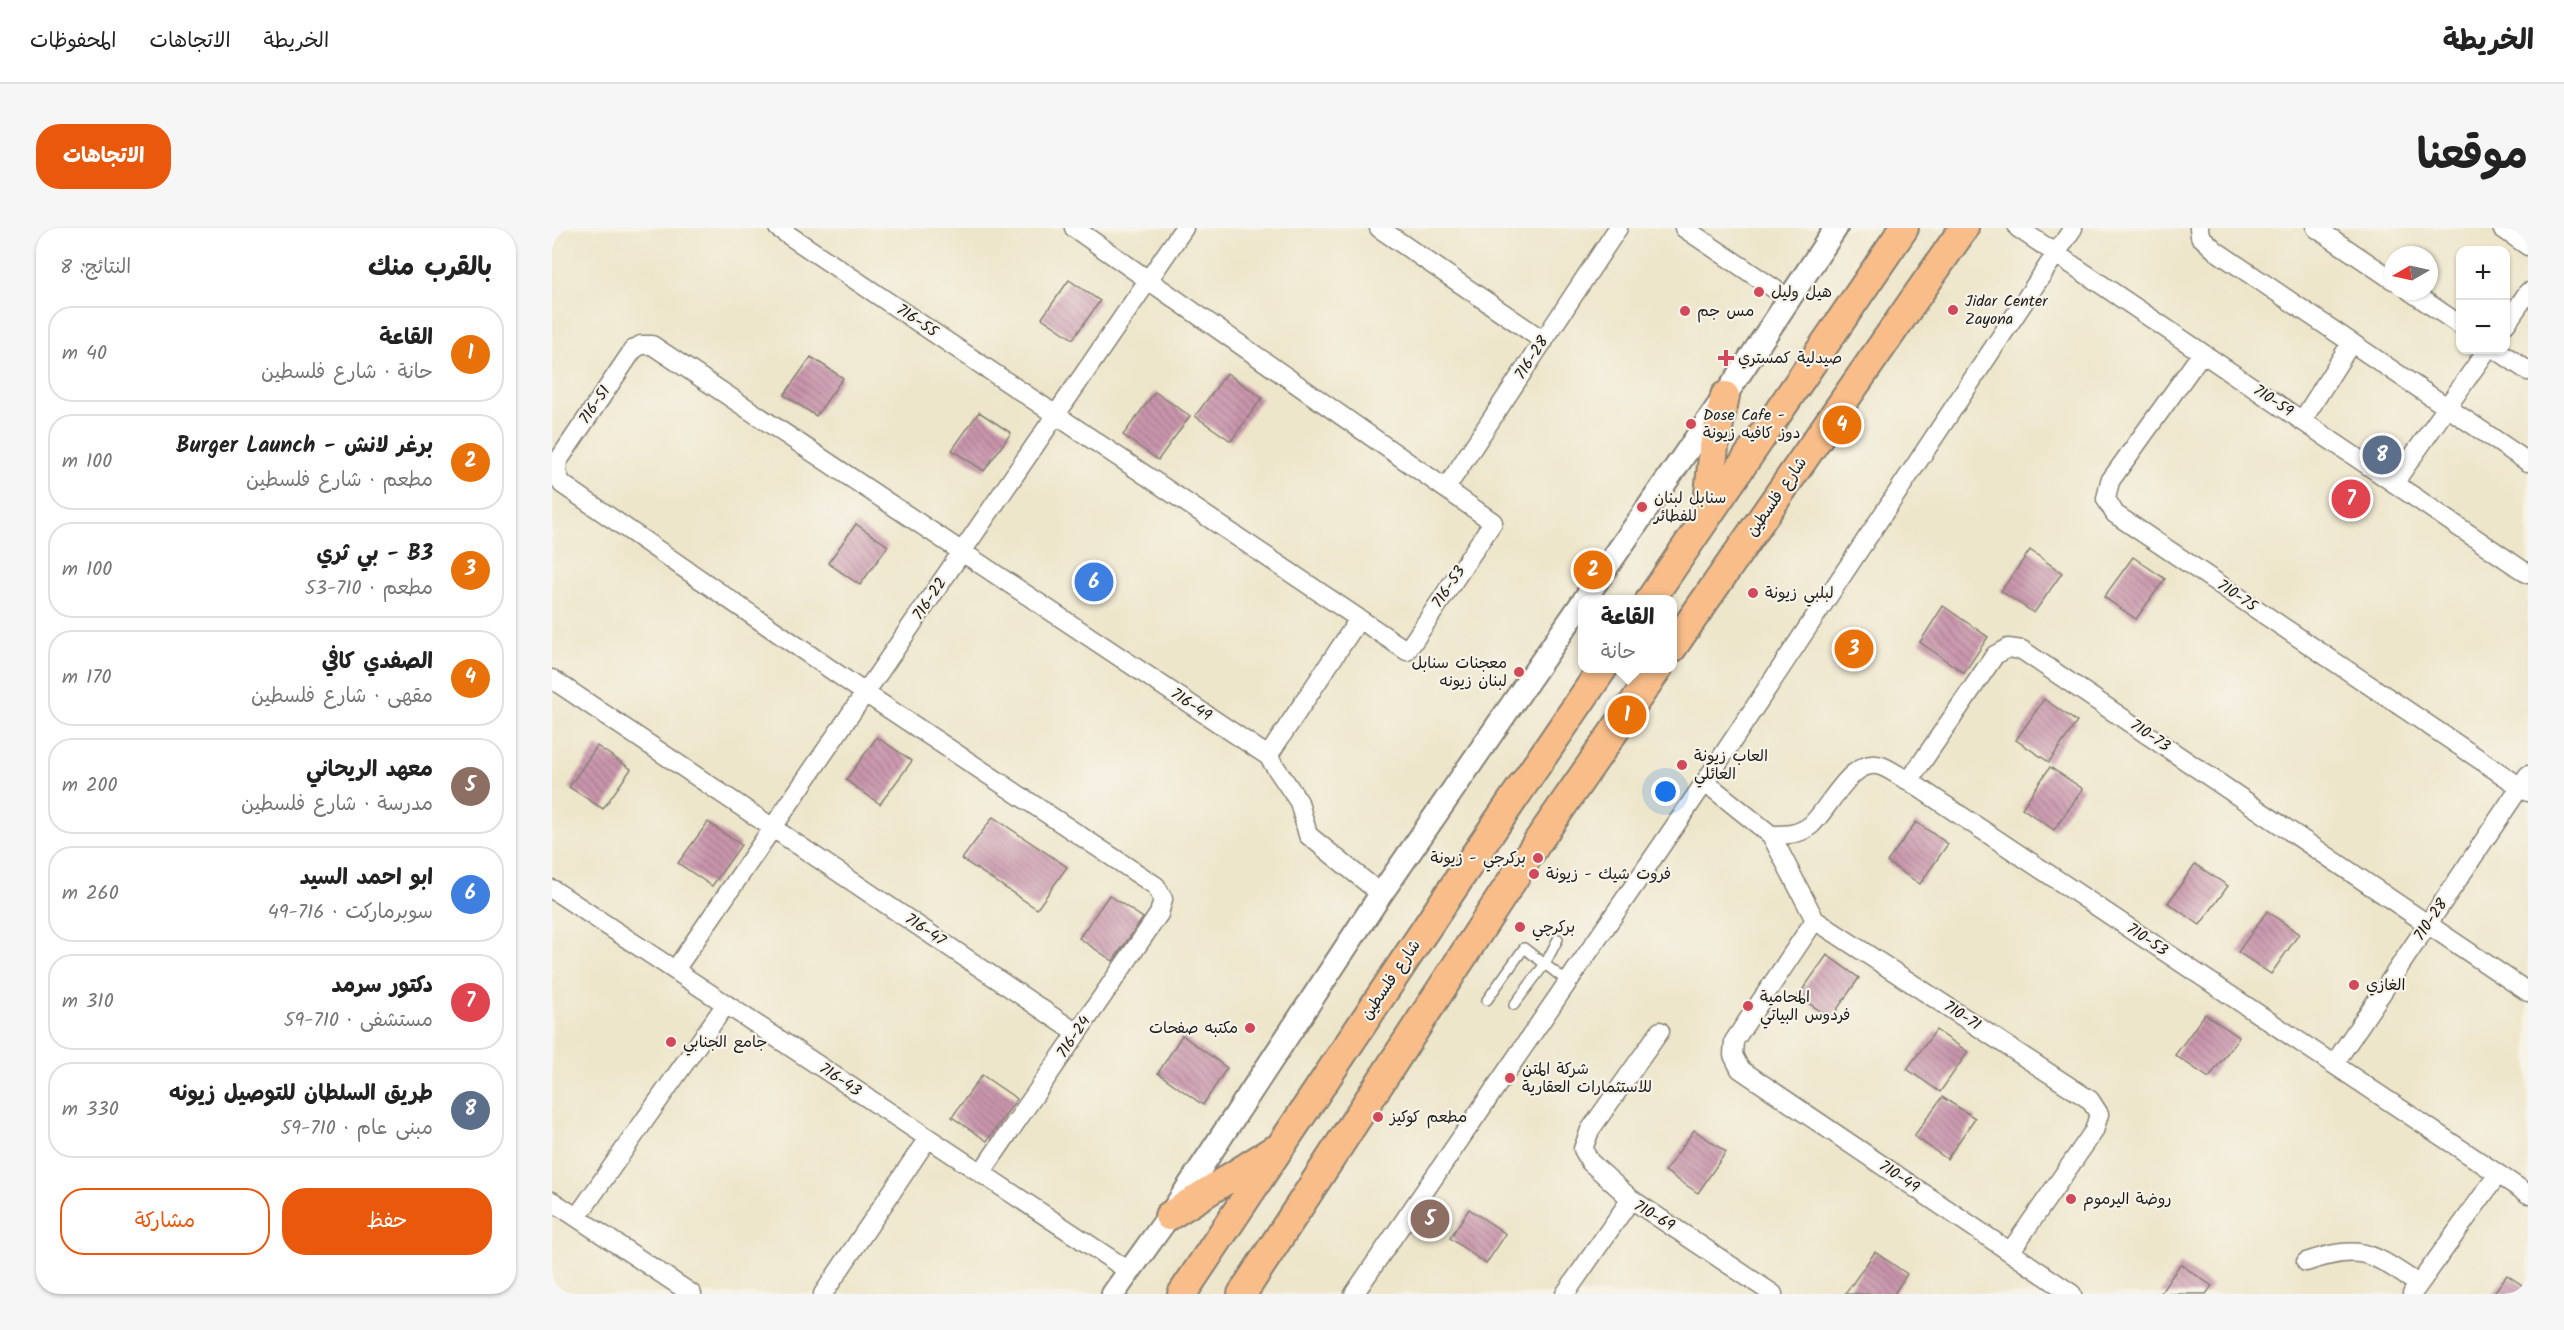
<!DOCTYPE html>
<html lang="ar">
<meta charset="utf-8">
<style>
:root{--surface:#fff;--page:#f6f6f6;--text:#222;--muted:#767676;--line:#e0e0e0;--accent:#ea580c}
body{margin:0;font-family:Kalam,"Playpen Sans Arabic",sans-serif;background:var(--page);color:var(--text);direction:rtl}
.controls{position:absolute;right:18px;top:18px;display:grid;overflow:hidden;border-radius:12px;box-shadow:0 2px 4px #0004}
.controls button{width:54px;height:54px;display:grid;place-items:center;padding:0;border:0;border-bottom:2px solid var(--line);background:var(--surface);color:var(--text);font:30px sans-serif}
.compass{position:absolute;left:1832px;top:18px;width:54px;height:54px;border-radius:50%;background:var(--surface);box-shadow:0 2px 4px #0004;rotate:261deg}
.you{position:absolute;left:1114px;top:564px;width:21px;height:21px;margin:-15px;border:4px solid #fff;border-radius:50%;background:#1a73e8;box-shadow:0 0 0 9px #1a73e833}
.badge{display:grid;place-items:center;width:39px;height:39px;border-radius:50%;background:var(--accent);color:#fff;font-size:20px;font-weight:700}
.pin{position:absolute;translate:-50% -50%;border:3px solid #fff;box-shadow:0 2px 6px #0006}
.popup{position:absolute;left:1026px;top:367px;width:99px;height:78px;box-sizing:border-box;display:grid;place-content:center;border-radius:12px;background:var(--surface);filter:drop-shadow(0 2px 4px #0005);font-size:20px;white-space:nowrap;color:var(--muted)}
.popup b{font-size:22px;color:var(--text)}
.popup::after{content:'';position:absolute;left:50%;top:100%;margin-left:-12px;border:12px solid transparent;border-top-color:var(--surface)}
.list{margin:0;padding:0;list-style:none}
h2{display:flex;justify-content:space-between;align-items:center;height:78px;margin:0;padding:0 24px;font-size:26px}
h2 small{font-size:20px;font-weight:400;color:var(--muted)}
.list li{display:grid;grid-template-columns:39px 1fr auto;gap:18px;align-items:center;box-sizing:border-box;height:96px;margin:0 12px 12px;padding:0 12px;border:2px solid var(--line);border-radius:24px}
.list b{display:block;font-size:22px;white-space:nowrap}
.list p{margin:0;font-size:20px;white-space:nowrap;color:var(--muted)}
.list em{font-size:20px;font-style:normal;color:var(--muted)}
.actions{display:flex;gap:12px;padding:18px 24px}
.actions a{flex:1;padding:14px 0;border:2px solid var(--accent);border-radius:24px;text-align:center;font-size:21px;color:var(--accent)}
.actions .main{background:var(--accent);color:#fff}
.map{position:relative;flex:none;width:1976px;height:1066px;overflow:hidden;direction:ltr;border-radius:24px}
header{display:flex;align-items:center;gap:36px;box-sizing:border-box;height:84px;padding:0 30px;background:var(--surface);border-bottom:2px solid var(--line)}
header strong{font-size:28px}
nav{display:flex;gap:33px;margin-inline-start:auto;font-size:21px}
.intro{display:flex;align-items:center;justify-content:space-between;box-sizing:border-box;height:144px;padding:0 36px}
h1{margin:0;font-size:42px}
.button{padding:15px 27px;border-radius:24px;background:var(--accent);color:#fff;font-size:21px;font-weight:700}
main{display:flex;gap:36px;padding:0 36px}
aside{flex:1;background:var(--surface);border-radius:24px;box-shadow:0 2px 4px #0004}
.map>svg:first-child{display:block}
</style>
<header>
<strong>الخريطة</strong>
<nav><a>الخريطة</a><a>الاتجاهات</a><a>المحفوظات</a></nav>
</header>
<div class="intro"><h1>موقعنا</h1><a class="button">الاتجاهات</a></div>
<main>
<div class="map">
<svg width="1976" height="1066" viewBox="0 0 1976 1066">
<defs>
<pattern id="building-back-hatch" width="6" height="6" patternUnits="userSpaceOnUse" patternTransform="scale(1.5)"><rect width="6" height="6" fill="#c995ac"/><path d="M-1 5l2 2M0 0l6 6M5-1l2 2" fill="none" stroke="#a2798b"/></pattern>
</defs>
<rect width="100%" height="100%" fill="#f7f3e8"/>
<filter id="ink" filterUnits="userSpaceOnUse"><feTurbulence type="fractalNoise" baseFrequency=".0167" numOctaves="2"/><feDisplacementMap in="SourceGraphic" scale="12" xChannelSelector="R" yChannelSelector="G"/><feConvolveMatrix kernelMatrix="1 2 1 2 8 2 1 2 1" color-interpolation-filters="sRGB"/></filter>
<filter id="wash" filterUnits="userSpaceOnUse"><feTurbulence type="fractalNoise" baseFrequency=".008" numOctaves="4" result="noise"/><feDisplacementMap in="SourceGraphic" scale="24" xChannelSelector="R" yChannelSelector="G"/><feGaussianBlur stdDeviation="1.35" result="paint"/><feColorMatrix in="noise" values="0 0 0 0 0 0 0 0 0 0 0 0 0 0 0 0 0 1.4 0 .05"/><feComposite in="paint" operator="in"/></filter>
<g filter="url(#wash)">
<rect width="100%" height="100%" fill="#eee6cb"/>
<g id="blocks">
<path fill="url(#building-back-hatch)" d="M517,52L548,73L521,111L490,90Z
M259,129L291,150L264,188L232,167Z
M675,145L710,170L679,213L643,188Z
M603,164L638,188L606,232L571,207Z
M427,184L459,205L432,243L400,222Z
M304,296L336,318L308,357L276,335Z
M1478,322L1510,345L1482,385L1449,363Z
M1581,329L1613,351L1584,391L1552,369Z
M1391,378L1436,409L1412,445L1368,414Z
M1492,471L1525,494L1497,534L1464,512Z
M325,509L360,533L328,576L294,552Z
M45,518L79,541L51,581L17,559Z
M1498,539L1531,561L1502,602L1470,580Z
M441,589L515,639L485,681L410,631Z
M156,594L189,617L160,658L126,635Z
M1364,594L1396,616L1368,656L1335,634Z
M1643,636L1676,658L1648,697L1616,675Z
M557,667L591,690L561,733L527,710Z
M1715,683L1747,706L1719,746L1686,724Z
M1275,727L1307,750L1279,790L1246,768Z
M1653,786L1687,809L1657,850L1623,827Z
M1384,802L1416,824L1388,864L1355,841Z
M630,807L675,840L651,877L606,845Z
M430,847L465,871L435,913L400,889Z
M1390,869L1423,890L1395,931L1362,908Z
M1142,902L1174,924L1146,965L1113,943Z
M917,981L954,1006L934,1036L898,1010Z
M1323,1024L1355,1046L1342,1066H1293Z
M1628,1036L1660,1058L1654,1066H1608Z
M1955,1047L1976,1061V1066H1941Z"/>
</g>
</g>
<g filter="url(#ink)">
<use href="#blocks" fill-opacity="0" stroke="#858174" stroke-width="1.5"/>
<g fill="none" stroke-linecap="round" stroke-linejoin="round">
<defs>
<path id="service" d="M935,772L972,720L1016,754
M962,777L993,736L1006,711"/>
<path id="minor" d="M226,0L855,423L941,294L522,0
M827,0L992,113
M1132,0L1236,70
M1466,0L1976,346
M1647,0L1648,8L1664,23L1976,234
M1764,0L1841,52
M1950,0L1976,18
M1858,63L1908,97
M1954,96L1976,64
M1945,122L1976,143
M1650,125L1558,253L1554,271L1563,286L1976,564
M1750,193L1799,115
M1842,255L1935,122
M894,260L1066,0
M0,451L525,805
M716,528L807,391
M1357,553L1443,427L1456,420L1470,422L1976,764
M1153,554L1219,607L1263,692
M1219,607C1234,607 1247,607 1259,597C1277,581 1300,528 1329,538C1338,541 1348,549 1357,553L1976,966
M0,661L577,1043
M123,742L632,0
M1782,836L1976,547
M429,945L607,686L611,671L604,658L313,465L10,256L5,245L6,233L81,122L89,117H100L716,528L747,574L756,607L829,666
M1079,971L1038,934L1031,921L1038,902L1108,803
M0,973L140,1066
M25,989L174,776
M1458,1024L1542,903L1547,886L1538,872L1263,692L1182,813L1181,827L1188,841L1520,1066
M1754,1034C1811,1015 1819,1025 1866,1056
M271,1066L376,910
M802,1066L1153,554L1521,0
M1013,1066L1079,971L1221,1066
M1860,1066L1946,946"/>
<path id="tertiary" d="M1032,372L1173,168L1284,0
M561,1066L617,988L829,666L1030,375"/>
<path id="primary" d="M1155,284L1162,219L1173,168
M1098,372L1352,0
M1120,420L1412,0
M617,988L720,923
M630,1066L921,630L1051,440
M690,1066L984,616L1106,440"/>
</defs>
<use href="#service" stroke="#858174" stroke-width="12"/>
<use href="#minor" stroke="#858174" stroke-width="21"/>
<use href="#tertiary" stroke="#858174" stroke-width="26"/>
<use href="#primary" stroke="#858174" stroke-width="32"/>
<use href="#service" stroke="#fff" stroke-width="9"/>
<use href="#minor" stroke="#fff" stroke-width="18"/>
<use href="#tertiary" stroke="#fff" stroke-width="22"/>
<use href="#primary" stroke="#f8bd89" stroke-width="28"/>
</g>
</g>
<g fill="#d1495b" stroke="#f7f3e8" stroke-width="2">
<circle cx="1207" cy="64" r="6"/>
<circle cx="1401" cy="82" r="6"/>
<circle cx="1133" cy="83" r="6"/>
<path d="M1171 121h6v6h6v6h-6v6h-6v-6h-6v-6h6z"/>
<circle cx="1139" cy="196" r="6"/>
<circle cx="1090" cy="279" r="6"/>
<circle cx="1201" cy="365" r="6"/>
<circle cx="967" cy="444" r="6"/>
<circle cx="1130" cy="537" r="6"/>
<circle cx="986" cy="630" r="6"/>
<circle cx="982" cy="646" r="6"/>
<circle cx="968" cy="699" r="6"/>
<circle cx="1802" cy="757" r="6"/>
<circle cx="1196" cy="778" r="6"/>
<circle cx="698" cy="800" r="6"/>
<circle cx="119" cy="814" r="6"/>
<circle cx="958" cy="850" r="6"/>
<circle cx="826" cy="889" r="6"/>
<circle cx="1519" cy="971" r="6"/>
</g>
<g text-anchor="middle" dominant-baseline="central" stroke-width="4.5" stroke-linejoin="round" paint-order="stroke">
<g font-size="16" fill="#1c1c1c" stroke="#f7f3e8" text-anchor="start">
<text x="1219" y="64">هيل وليل</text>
<text x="1413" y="73">Jidar Center<tspan x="1413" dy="18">Zayona</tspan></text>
<text x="1145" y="83">مس جم</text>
<text x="1186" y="130">صيدلية كمستري</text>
<text x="1151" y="187">Dose Cafe -<tspan x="1151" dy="18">دوز كافيه زيونة</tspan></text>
<text x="1102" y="270">سنابل لبنان<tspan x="1102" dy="18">للفطائر</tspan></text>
<text x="1213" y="365">لبلبي زيونة</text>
<text x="955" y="435" text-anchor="end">معجنات سنابل<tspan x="955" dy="18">لبنان زيونه</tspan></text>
<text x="1142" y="528">العاب زيونة<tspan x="1142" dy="18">العائلي</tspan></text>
<text x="974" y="630" text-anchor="end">بركرجي - زيونة</text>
<text x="994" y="646">فروت شيك - زيونة</text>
<text x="980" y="699">بركرچي</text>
<text x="1814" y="757">الغازي</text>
<text x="1208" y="769">المحامية<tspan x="1208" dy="18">فردوس البياتي</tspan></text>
<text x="686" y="800" text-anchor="end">مكتبه صفحات</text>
<text x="131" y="814">جامع الجنابي</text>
<text x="970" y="841">شركة المتن<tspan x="970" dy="18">للاستثمارات العقارية</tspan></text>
<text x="838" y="889">مطعم كوكيز</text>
<text x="1531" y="971">روضة اليرموم</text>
</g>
<g font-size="16" fill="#1c1c1c" stroke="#f7f3e8">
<text transform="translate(365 93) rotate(34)">716-55</text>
<text transform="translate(980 130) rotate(-57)">716-28</text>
<text transform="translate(1721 173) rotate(34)">710-59</text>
<text transform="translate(43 177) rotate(-56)">716-51</text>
<text transform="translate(1225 269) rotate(-55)">شارع فلسطين</text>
<text transform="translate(897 359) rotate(-56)">716-53</text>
<text transform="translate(1685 368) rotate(34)">710-75</text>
<text transform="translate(378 371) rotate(-56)">716-22</text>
<text transform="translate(639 477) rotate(34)">716-49</text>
<text transform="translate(1598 508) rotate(34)">710-73</text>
<text transform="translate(1879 692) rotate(-56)">710-28</text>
<text transform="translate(373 702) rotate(34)">716-47</text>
<text transform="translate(1595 712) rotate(34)">710-53</text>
<text transform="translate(839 752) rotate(-56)">شارع فلسطين</text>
<text transform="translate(1410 788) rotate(33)">710-71</text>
<text transform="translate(522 809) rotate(-56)">716-24</text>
<text transform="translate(288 852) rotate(34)">716-43</text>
<text transform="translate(1347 949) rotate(34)">710-49</text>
<text transform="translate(1102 988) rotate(31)">710-69</text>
</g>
</g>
</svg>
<div class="controls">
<button>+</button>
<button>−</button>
</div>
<svg class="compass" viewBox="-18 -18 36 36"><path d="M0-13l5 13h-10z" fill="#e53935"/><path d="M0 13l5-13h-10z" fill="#767676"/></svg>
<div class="you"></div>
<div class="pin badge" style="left:1075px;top:487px;background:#e8710a">1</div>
<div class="popup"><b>القاعة</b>حانة</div>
<div class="pin badge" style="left:1041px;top:342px;background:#e8710a">2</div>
<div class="pin badge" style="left:1302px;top:421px;background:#e8710a">3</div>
<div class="pin badge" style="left:1290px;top:197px;background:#e8710a">4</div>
<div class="pin badge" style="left:878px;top:991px;background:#8d6e63">5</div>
<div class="pin badge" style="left:542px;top:354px;background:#3f7fe0">6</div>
<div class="pin badge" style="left:1799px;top:271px;background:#e0444e">7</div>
<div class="pin badge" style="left:1830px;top:227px;background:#5c6f8a">8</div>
</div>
<aside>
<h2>بالقرب منك<small>النتائج: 8</small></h2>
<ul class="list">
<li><span class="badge" style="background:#e8710a">1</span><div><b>القاعة</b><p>حانة · شارع فلسطين</p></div><em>40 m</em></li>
<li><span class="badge" style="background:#e8710a">2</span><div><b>برغر لانش - Burger Launch</b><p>مطعم · شارع فلسطين</p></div><em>100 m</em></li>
<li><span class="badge" style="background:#e8710a">3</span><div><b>B3 - بي ثري</b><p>مطعم · 710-53</p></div><em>100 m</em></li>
<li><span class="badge" style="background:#e8710a">4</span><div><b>الصفدي كافي</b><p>مقهى · شارع فلسطين</p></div><em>170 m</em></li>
<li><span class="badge" style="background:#8d6e63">5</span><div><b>معهد الريحاني</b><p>مدرسة · شارع فلسطين</p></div><em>200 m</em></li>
<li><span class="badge" style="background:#3f7fe0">6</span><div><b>ابو احمد السيد</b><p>سوبرماركت · 716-49</p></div><em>260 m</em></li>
<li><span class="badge" style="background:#e0444e">7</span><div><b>دكتور سرمد</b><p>مستشفى · 710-59</p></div><em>310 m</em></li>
<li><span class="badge" style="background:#5c6f8a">8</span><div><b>طريق السلطان للتوصيل زيونه</b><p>مبنى عام · 710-59</p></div><em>330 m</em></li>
</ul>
<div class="actions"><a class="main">حفظ</a><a>مشاركة</a></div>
</aside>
</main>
